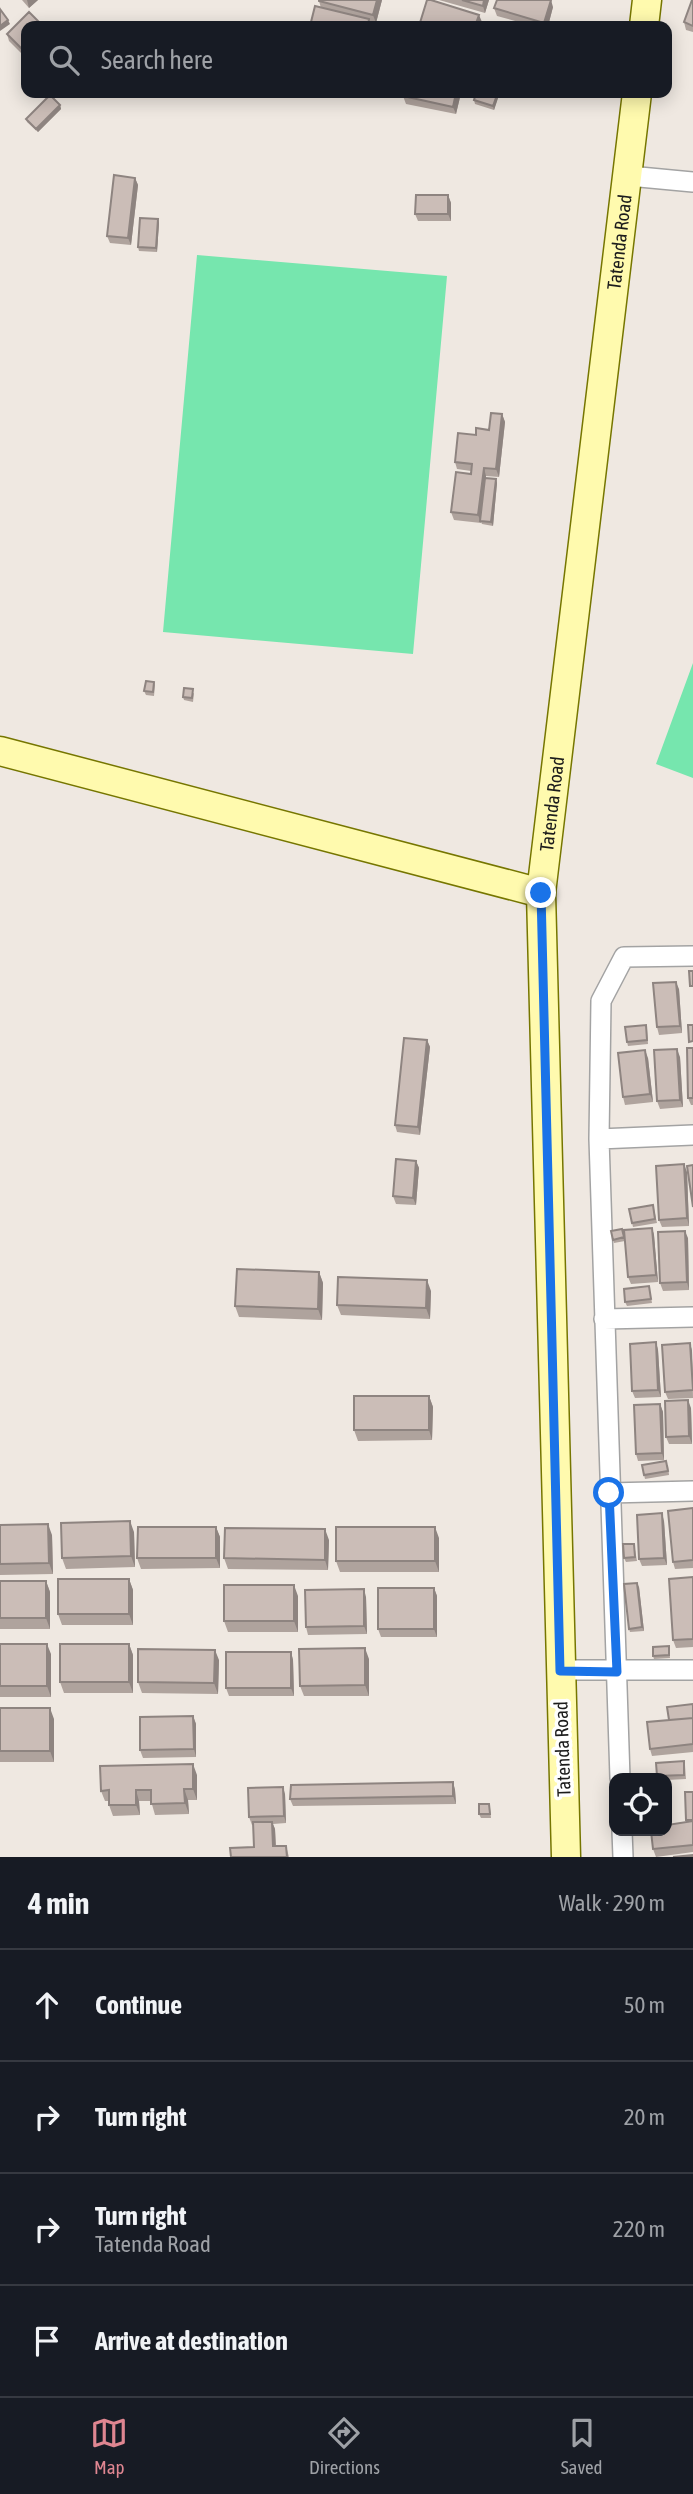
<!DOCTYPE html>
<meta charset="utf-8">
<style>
:root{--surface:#171b24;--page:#20242c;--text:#f1f3f6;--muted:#9ea1a6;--line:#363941;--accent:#df8691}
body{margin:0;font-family:"Asap Condensed",sans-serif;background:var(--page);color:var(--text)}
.controls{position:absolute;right:21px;bottom:21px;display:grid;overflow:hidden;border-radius:14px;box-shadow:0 4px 18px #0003}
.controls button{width:63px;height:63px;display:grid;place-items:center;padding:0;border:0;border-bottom:2px solid var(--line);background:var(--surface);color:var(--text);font:35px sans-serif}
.stop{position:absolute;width:21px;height:21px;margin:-16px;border:5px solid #1a73e8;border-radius:50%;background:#fff}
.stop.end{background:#1a73e8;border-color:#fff;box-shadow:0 2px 7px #0008}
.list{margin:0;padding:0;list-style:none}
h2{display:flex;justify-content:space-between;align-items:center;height:91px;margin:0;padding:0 28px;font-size:30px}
h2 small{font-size:23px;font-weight:400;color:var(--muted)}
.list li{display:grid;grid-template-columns:46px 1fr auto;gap:21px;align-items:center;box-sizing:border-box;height:112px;padding:0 28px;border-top:2px solid var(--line)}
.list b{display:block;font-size:26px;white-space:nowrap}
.list p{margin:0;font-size:23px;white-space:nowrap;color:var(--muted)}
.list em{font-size:23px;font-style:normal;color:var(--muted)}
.icon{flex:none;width:38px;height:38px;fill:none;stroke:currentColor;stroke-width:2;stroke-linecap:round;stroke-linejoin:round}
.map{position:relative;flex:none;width:693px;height:1857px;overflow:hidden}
.search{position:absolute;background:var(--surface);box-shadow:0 4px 18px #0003;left:21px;right:21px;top:21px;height:77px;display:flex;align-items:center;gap:18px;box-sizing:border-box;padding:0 24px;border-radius:14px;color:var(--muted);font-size:26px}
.sheet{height:539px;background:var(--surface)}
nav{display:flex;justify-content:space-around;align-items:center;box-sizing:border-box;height:98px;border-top:2px solid var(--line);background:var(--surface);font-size:19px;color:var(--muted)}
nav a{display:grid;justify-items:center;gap:4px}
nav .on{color:var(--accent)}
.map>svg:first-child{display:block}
</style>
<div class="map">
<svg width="693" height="1857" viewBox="0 0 693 1857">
<rect width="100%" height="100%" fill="#efe8e1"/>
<path fill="#76e6ae" d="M197,255L447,276L413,654L163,632Z
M693,663V778L656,764Z"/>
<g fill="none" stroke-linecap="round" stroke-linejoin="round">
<defs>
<path id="street" d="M629,176L693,182
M599,1139L693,1135
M604,1319L693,1317
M609,1493L693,1491
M560,1670H693
M620,1778L599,1139L601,1001L624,957L693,956
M622,1831L623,1857"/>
<g id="secondary">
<path d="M644,26L647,0"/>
<path d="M0,751L541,893"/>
<path id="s1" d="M566,1857L541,893L637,93"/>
</g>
</defs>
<use href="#street" stroke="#a3a3a3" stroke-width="22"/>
<use href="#secondary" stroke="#767600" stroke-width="31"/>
<use href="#street" stroke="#fff" stroke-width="19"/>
<use href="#secondary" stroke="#fffaae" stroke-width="28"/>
</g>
<path fill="#afa39d" d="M22,0H38L29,8Z
M382,0L376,23L321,8L319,1Z
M439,0H489L485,13Z
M693,0V32L686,30L684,22Z
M553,7L548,26H533L497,16L494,8Z
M26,26V58L9,41L7,34Z
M404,93H461L456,114L406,104L403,96Z
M498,98L494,110L475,104L474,100Z
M60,105L61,109L38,132L27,122L26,119Z
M135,178L138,185L131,245L110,243L107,236Z
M448,195L451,203V221H418L415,214Z
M158,219L159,223L157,252L139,251L138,247Z
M502,414L505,422L499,477L486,476V478L496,479L497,483L493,526L482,524L481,522V523L454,520L451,512L471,471L457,469L455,462L476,435L489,430Z
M154,682L155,685L154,696L146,695L144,691Z
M194,693L193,702L184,700L183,697Z
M679,989L682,1033L659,1035L657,1027Z
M646,1025L647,1029L648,1044L628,1046L627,1042Z
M427,1040L430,1047L420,1135L397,1132L395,1125Z
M693,1048V1105H691L688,1098Z
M680,1057L683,1107L660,1109L657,1101Z
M648,1058L653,1102L625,1105L623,1097Z
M416,1161L419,1168L416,1205L396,1204L393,1196Z
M687,1172L689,1226L662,1227L659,1220Z
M654,1209L657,1223L633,1227L632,1223Z
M652,1228L654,1235L658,1282L631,1284L628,1277L625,1241L614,1243L613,1240L622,1229L625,1241Z
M688,1238L689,1290L663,1291L660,1283Z
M319,1272L323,1283L322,1320L239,1317L235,1306Z
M649,1286L652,1303L627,1306L625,1302Z
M431,1291L430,1319L341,1315L337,1305Z
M656,1342L658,1350L661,1397L635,1398L632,1391Z
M690,1343L692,1351L693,1398L668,1399L665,1392Z
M429,1396L433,1407L432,1440L358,1441L354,1430Z
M660,1404L663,1412L664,1460L638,1461L636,1454Z
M691,1408L692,1444H669L666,1437Z
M668,1465L669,1475L645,1479L644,1475Z
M693,1508V1568L675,1569L673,1562Z
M664,1521L667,1565L642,1566L639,1559Z
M0,1525L52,1535L53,1574L0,1575Z
M216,1527L220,1537V1568L141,1569L137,1558Z
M134,1532L135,1567L66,1569L62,1558Z
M439,1538V1572H340L336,1561Z
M329,1540L328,1570L228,1569L224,1558Z
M634,1544L637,1561L626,1562L624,1558Z
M693,1577V1647L676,1648L673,1640Z
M129,1579L133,1590V1625H62L58,1614Z
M0,1581H46L50,1592V1629H0Z
M639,1587L644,1631L630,1632L629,1629Z
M434,1588L437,1596V1637H381L378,1629Z
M298,1596V1632H228L224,1621Z
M366,1597L367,1634L308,1635L306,1627Z
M0,1644L51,1654V1697H0Z
M129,1644L133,1655V1693H64L60,1682Z
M669,1646L670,1658L654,1659L653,1656Z
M291,1652L293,1660L294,1696H229L226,1688Z
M369,1659V1696H304L300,1686Z
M219,1660L218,1694L142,1693L138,1682Z
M693,1704V1752L652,1756L650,1749L669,1720Z
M0,1708L54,1719V1762H0Z
M193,1716L196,1724V1757L143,1758L140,1750Z
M685,1765L686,1779L667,1780V1778H658L657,1776Z
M197,1775V1800H188L189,1814L155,1815L151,1801H139L140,1815L113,1816L109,1805V1801H105L101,1791Z
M453,1782L455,1790L456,1804L293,1806L290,1799Z
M693,1792V1852L656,1857L653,1849L687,1822L686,1820Z
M285,1794L286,1823L273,1824L275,1829L276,1846H286L289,1857H231L254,1847L253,1825H252L249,1817Z
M490,1808L491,1818H481L479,1814Z"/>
<path fill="#8e8480" d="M27,0H38L29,8Z
M377,0H382L376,23L373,15Z
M484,0H489L485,13L483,6Z
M551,0L553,7L548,26H545L544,23Z
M479,15L482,22L480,26H475Z
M8,20L10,24L0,31V26Z
M456,93H461L456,114L453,107Z
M497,95L498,98L494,110L493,106Z
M60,105L61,109L38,132L36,129Z
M135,178L138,185L131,245L128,238Z
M448,195L451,203V221L448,214Z
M158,219L159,223L157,252L156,248Z
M502,414L505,422L499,477L496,469Z
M484,468L486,476L481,523L478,515Z
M496,479L497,483L493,526L491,522Z
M676,982L679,989L682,1033L680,1026Z
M427,1040L430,1047L420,1135L418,1127Z
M677,1049L680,1057L683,1107L680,1100Z
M645,1050L648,1058L653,1102L650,1094Z
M416,1161L419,1168L416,1205L413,1198Z
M684,1164L687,1172L689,1226L687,1218Z
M652,1228L654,1235L658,1282L656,1275Z
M685,1231L688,1238L689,1290L687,1282Z
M319,1272L323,1283L322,1320L318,1309Z
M427,1280L431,1291L430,1319L426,1308Z
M656,1342L658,1350L661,1397L658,1390Z
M690,1343L692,1351L693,1391V1390Z
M429,1396L433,1407L432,1440L429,1430Z
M688,1400L691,1408L692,1444L689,1436Z
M660,1404L663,1412L664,1460L662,1453Z
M662,1513L664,1521L667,1565L664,1558Z
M130,1521L134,1532L135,1567L131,1556Z
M48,1524L52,1535L53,1574L49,1563Z
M216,1527L220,1537V1568L216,1558Z
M435,1527L439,1538V1572L435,1561Z
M325,1529L329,1540L328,1570L325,1560Z
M129,1579L133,1590V1625L129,1614Z
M46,1581L50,1592V1629L46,1618Z
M637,1583L639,1587L644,1631L642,1627Z
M294,1585L298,1596V1632L294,1621Z
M434,1588L437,1596V1637L434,1629Z
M364,1589L366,1597L367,1634L364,1626Z
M47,1644L51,1654V1697L47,1686Z
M129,1644L133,1655V1693L129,1682Z
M365,1648L369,1659V1696L365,1685Z
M215,1650L219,1660L218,1694L214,1683Z
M291,1652L293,1660L294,1696L291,1688Z
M50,1708L54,1719V1762L50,1751Z
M193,1716L196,1724V1757L194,1749Z
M193,1764L197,1775V1800L193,1789Z
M453,1782L455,1790L456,1804L453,1796Z
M283,1787L285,1794L286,1823L284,1816Z
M184,1789L188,1800L189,1814L185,1803Z
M136,1790L139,1801L140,1815L136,1805Z
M272,1822L275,1829L276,1854L273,1846Z"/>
<path fill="#cbbdb7" stroke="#8e8480" stroke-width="2" d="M319,0H377L373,15L319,1Z
M427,0H431L479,15L475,26H419Z
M462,0H484L483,6Z
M497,0H551L544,23L494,8Z
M692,0H693V26L684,22Z
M315,6L369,19L368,26H310Z
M0,9L8,20L0,26Z
M29,12L43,26H26V53L7,34Z
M404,93H456L453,107L403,96Z
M476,93H491L497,95L493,106L474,100Z
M50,95L60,105L36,129L26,119Z
M114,175L135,178L128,238L107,236Z
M416,195H448V214H415Z
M140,218L158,219L156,248L138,247Z
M491,413L502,414L496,469L484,468L478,515L451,512L456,472L471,474L472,464L455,462L458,433L476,435V428L489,430Z
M485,478L496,479L491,522L480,521Z
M146,681L154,682L153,692L144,691Z
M184,688L193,689L192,698L183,697Z
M689,971H693V986H690Z
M676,982L680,1026L657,1027L653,983Z
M646,1025L647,1040L627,1042L625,1027Z
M688,1025H693V1041L689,1042Z
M404,1038L427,1040L418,1127L395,1125Z
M687,1048H693V1098H688Z
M677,1049L680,1100L657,1101L654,1050Z
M645,1050L650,1094L623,1097L618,1053Z
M396,1159L416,1161L413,1198L393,1196Z
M684,1164L687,1218L659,1220L656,1166Z
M693,1165V1207L687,1166Z
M653,1205L655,1219L632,1223L629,1209Z
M652,1228L656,1275L628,1277L624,1230Z
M622,1229L624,1237L613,1240L611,1231Z
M685,1231L687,1282L660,1283L658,1232Z
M237,1269L319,1272L318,1309L235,1306Z
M338,1277L427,1280L426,1308L337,1305Z
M649,1286L651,1299L625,1302L624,1289Z
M656,1342L658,1390L632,1391L630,1344Z
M690,1343L693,1390L665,1392L662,1345Z
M354,1396H429V1430H354Z
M688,1400L689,1436L666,1437L665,1401Z
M660,1404L662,1453L636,1454L634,1405Z
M666,1461L668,1471L644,1475L642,1465Z
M693,1508V1560L673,1562L668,1511Z
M662,1513L664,1558L639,1559L637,1515Z
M130,1521L131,1556L62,1558L61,1523Z
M48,1524L49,1563L0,1564V1525Z
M138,1527H216V1558H137Z
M336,1527H435V1561H336Z
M225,1528L325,1529V1560L224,1558Z
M623,1544H634L635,1557L624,1558Z
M693,1577V1639L673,1640L669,1579Z
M58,1579H129V1614H58Z
M0,1581H46V1618H0Z
M637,1583L642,1627L629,1629L624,1584Z
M224,1585H294V1621H224Z
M378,1588H434V1629H378Z
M364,1589V1626L306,1627L305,1590Z
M0,1644H47V1686H0Z
M60,1644H129V1682H60Z
M669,1646V1655L653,1656V1647Z
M365,1648V1685L300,1686L299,1649Z
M138,1649L215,1650L214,1683L138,1682Z
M226,1652H291V1688H226Z
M693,1704V1718L669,1720L667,1707Z
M0,1708H50V1751H0Z
M193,1716L194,1749L140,1750V1717Z
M693,1718V1744L650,1749L647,1722Z
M684,1761V1775L657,1776L656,1763Z
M193,1764V1789H184L185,1803L151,1804V1790H136V1805H109V1790L101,1791L100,1766Z
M453,1782V1796L290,1799L291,1785Z
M283,1787L284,1816L249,1817L248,1788Z
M685,1792H693V1820H686Z
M479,1804H489L490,1814H479Z
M693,1821V1845L653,1849L651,1831H667V1825Z
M253,1822H272L273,1846H286L287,1857H231L230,1848L254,1847Z
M693,1855V1857H673Z"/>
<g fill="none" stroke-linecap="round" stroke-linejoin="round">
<path stroke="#1a73e8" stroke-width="9" d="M541,893L560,1671L617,1672L609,1493"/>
</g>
<g text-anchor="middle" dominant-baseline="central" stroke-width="7" stroke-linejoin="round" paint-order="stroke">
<g font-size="19" fill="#1c1c1c" stroke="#fff">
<text stroke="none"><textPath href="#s1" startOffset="1620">Tatenda Road</textPath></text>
<text stroke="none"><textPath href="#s1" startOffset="1054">Tatenda Road</textPath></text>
<text transform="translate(562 1749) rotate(-92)">Tatenda Road</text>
</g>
</g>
</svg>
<div class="controls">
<button><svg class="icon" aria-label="locate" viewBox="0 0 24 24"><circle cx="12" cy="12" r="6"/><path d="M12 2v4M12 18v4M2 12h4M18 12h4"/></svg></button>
</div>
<div class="stop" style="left:609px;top:1493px"></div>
<div class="stop end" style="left:541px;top:893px"></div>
<div class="search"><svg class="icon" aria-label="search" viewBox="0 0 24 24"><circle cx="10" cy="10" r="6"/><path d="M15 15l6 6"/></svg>Search here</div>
</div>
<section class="sheet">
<h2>4 min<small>Walk · 290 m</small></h2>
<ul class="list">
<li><svg class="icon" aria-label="ahead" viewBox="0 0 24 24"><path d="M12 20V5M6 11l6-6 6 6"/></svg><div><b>Continue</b></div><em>50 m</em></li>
<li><svg class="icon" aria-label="right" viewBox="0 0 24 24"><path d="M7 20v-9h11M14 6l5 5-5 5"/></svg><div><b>Turn right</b></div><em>20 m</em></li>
<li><svg class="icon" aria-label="right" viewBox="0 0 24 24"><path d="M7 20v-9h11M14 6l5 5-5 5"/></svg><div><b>Turn right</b><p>Tatenda Road</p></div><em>220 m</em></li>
<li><svg class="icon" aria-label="arrive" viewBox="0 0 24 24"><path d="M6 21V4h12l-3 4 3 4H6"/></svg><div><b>Arrive at destination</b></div></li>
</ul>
</section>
<nav>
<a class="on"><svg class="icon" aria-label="map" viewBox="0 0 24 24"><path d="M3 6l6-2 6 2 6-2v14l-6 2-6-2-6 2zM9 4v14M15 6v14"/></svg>Map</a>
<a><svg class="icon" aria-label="directions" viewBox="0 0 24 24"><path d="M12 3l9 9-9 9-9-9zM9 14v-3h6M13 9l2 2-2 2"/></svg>Directions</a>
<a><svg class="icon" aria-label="saved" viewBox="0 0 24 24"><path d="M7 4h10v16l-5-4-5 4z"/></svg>Saved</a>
</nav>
